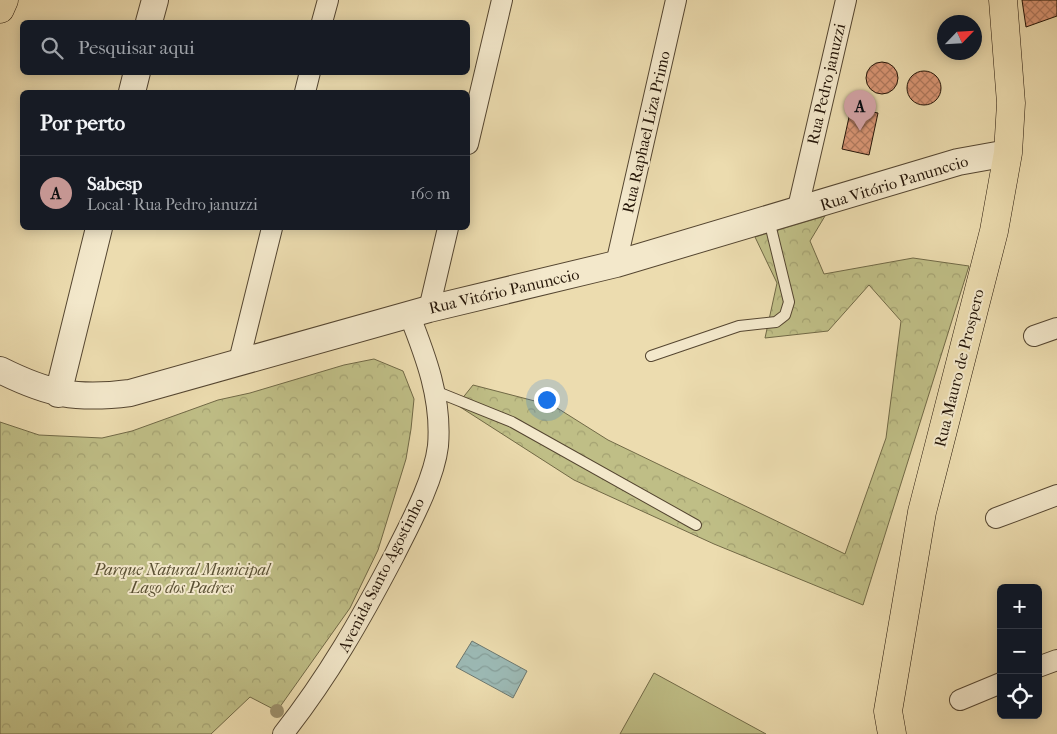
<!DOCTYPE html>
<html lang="pt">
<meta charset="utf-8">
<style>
:root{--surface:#171b24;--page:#242831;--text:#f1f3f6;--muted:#9ea1a6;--line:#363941;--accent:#c59692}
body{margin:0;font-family:"IM FELL French Canon",serif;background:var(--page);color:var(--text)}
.controls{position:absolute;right:15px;bottom:15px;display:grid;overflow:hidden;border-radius:8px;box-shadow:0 2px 12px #0003}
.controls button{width:45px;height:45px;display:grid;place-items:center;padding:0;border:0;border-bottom:1px solid var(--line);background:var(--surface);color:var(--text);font:25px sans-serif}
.compass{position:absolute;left:937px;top:15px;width:45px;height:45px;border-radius:50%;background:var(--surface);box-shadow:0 2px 12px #0003;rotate:65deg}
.you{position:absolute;left:546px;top:399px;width:18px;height:18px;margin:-12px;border:4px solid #fff;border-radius:50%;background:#1a73e8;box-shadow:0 0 0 8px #1a73e833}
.badge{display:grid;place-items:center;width:32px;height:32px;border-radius:50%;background:var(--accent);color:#111;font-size:16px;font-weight:700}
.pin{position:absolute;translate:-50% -41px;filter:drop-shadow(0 1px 2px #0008)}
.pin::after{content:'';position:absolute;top:26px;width:18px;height:15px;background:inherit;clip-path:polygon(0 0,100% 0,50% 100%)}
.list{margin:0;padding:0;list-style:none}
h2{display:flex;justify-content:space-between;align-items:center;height:65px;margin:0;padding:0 20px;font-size:21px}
h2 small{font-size:16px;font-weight:400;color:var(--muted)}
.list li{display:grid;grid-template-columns:32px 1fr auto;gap:15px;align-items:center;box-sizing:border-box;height:75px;padding:0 20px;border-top:1px solid var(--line)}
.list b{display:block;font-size:19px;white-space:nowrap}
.list p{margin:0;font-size:16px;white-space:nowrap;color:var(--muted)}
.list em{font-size:16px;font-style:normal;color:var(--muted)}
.icon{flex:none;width:28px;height:28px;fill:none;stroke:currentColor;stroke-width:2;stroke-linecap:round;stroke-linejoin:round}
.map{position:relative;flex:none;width:1057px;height:734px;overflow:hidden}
.search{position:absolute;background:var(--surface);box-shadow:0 2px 12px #0003;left:20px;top:20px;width:450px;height:55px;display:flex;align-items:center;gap:12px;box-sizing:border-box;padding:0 18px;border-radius:8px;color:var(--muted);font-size:19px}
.panel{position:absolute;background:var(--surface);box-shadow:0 2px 12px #0003;left:20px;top:90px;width:450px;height:140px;border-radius:8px}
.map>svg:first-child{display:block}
</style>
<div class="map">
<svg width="1057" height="734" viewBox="0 0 1057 734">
<defs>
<pattern id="forest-crowns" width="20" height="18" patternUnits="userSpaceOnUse" patternTransform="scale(1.25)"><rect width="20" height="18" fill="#bfbe86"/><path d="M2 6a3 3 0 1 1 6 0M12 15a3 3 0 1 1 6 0" fill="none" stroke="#a4a272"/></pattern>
<pattern id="water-waves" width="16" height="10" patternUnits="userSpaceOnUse" patternTransform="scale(1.25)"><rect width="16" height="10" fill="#9cb9b4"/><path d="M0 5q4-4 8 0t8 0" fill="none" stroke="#869e99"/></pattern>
<pattern id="building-cross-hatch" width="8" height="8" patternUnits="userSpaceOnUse" patternTransform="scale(1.25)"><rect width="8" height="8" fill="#da9675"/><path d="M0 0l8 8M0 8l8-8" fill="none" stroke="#b0795e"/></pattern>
</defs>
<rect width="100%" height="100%" fill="#ecdcaf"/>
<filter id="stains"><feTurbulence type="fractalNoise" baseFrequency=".004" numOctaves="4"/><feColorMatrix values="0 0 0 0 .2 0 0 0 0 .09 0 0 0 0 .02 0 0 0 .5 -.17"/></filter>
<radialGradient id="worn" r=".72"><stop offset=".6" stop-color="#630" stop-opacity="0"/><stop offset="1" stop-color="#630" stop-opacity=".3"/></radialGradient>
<path fill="#bfbe86" stroke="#716946" d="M654,673L766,734H620Z"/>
<path fill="url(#forest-crowns)" stroke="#716946" d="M825,216L810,241L824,274L913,258L969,266L863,605L714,544L574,480L457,405L473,385L554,406L608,440L845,554L886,438L901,321L869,285L828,331L765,338L777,283L755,237Z
M374,359L403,371L414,399L411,429L406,459L378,550L350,608L277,711L250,697L211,734H0V422L39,435L102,438L132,431L218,400L250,393L344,365Z"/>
<path fill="url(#water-waves)" stroke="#6c776f" d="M472,641L527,671L513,698L456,667Z"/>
<path fill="url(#building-cross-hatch)" stroke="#231407" d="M1022,0H1057V16L1026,27Z
M866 78a16 16 0 1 1 32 0a16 16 0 1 1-32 0Z
M907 88a17 17 0 1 1 34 0a17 17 0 1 1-34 0Z
M851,108L878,113L869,155L842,149Z"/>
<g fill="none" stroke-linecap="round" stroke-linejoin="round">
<defs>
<path id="service" d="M651,356L739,326L776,322L785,315L789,302L769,220
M435,391L512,422L696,525"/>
<path id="minor" d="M322,22L328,0
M305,92L310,72
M468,144L502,0
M797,212L846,0
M616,264L676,0
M429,309L448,228
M1034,336L1057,328
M239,361L272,228
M996,518L1057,495
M1038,667L1057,660
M960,700L1001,683
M283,734C328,677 361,619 395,554C410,524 434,480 438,446C442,399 426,357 409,314"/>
<path id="tertiary" d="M149,22L155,0
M132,92L137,72
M0,370C48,394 76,400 130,393L429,309L616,264L958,162L1008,153
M58,394L99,228"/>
<path id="primary" d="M0,9L4,0
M892,734L888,711L922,512L994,231L1008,153L1011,103L1003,0"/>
</defs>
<use href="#service" stroke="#554631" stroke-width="12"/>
<use href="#minor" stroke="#554631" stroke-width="22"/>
<use href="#tertiary" stroke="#554631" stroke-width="28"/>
<use href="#primary" stroke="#231407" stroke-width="29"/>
<use href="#service" stroke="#f3e8cb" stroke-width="10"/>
<use href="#minor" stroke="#f3e8cb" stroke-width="20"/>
<use href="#tertiary" stroke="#f3e8cb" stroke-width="26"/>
<use href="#primary" stroke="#ecdcaf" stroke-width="28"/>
</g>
<circle fill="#9c8f6b" cx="277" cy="711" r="7"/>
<g text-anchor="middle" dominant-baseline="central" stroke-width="4" stroke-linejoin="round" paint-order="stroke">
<g font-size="16" fill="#231407" stroke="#f3e8cb">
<text transform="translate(826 84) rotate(-77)">Rua Pedro januzzi</text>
<text transform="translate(646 132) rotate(-77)">Rua Raphael Liza Primo</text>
<text transform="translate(894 183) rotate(-17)">Rua Vitório Panunccio</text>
<text transform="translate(504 291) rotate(-13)">Rua Vitório Panunccio</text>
<text transform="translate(959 368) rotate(-76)">Rua Mauro de Prospero</text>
<text transform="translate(381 575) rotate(-63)">Avenida Santo Agostinho</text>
</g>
<g font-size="16" font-style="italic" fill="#5a5033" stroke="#f3e8cb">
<text x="182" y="569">Parque Natural Municipal<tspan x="182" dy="18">Lago dos Padres</tspan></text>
</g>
</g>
<rect width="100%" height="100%" filter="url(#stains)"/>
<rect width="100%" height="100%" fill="url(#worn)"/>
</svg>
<div class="controls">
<button>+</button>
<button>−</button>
<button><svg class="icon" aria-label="locate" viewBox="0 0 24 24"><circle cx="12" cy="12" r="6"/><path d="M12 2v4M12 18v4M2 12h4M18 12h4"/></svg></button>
</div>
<svg class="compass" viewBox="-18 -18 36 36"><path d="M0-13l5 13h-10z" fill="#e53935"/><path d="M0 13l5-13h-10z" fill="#9ea1a6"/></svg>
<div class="you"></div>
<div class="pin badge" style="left:860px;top:131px">A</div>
<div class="search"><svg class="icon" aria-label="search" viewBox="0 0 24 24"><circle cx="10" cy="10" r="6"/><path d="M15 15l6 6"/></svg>Pesquisar aqui</div>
<section class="panel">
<h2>Por perto<small></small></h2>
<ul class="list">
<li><span class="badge">A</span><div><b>Sabesp</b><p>Local · Rua Pedro januzzi</p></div><em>160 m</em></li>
</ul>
</section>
</div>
